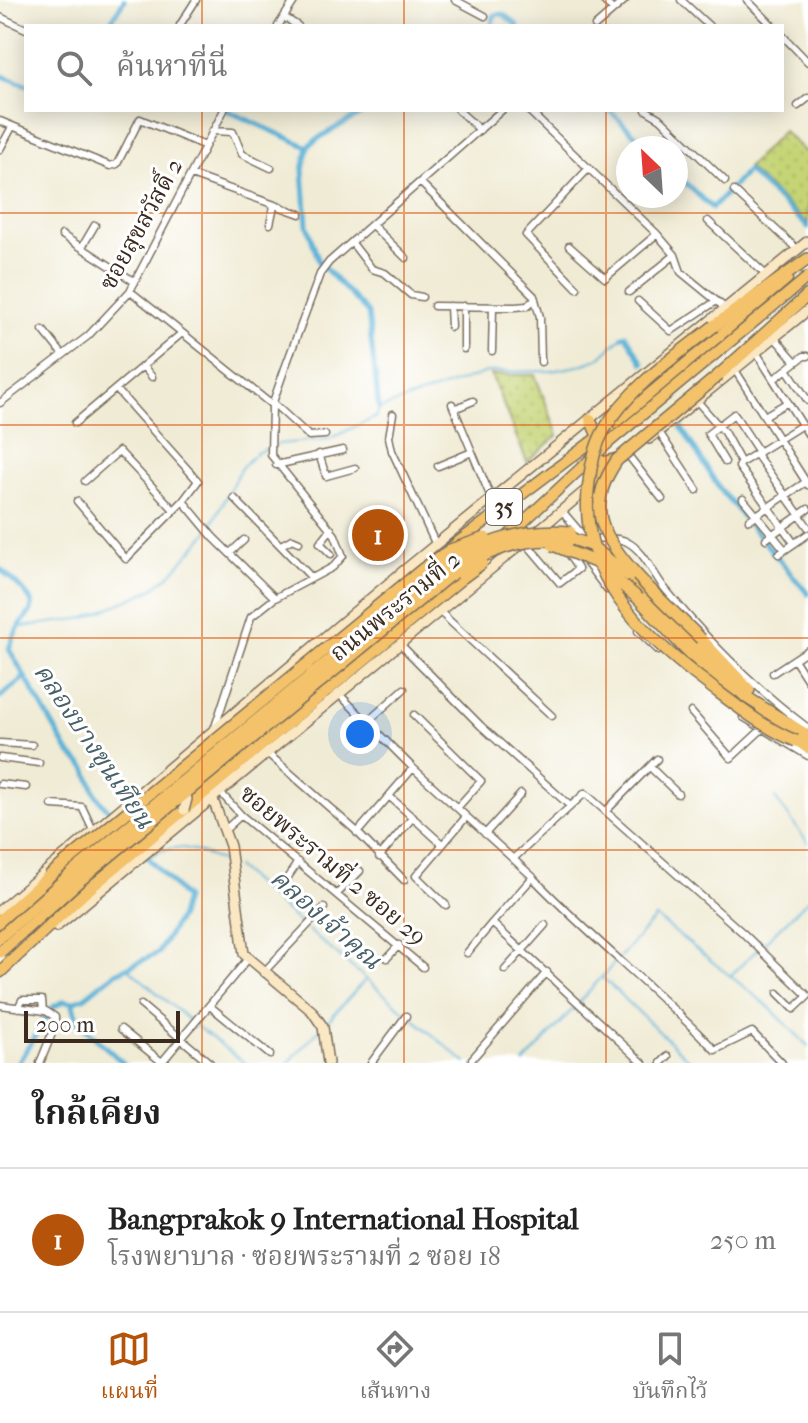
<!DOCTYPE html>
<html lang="th">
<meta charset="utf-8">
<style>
:root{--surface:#fff;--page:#f6f6f6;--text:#222;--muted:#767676;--line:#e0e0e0;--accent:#b45309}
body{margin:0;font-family:"IM FELL French Canon","Noto Serif Thai",serif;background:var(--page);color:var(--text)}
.compass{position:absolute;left:616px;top:136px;width:72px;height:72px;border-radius:50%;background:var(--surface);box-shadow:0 4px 20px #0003;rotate:335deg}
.scale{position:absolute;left:24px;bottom:20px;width:156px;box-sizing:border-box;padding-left:8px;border:4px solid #3b2a1e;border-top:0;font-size:22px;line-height:28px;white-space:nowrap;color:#3b2a1e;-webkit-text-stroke:6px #fff;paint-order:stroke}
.you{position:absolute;left:360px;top:734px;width:28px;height:28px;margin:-20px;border:6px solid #fff;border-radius:50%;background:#1a73e8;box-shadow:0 0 0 12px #1a73e833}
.badge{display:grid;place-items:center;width:52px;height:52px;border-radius:50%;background:var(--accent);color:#fff;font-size:26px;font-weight:700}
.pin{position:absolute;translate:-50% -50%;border:4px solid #fff;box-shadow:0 2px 8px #0006}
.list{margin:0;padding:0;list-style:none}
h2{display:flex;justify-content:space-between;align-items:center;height:104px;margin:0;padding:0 32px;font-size:34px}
h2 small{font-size:26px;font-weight:400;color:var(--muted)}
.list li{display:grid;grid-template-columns:52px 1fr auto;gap:24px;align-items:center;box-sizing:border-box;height:144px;padding:0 32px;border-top:2px solid var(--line)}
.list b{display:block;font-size:30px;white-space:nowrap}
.list p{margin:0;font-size:26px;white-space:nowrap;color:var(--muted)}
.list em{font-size:26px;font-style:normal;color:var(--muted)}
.icon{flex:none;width:44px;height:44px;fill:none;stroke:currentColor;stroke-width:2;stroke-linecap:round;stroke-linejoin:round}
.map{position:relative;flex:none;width:808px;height:1063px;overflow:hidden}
.search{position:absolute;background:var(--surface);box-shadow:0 4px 20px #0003;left:24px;right:24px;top:24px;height:88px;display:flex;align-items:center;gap:20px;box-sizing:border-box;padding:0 28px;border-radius:0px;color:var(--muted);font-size:30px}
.sheet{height:248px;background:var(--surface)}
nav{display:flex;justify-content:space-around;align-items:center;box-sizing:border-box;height:112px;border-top:2px solid var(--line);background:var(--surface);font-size:22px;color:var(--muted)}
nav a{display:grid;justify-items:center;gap:4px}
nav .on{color:var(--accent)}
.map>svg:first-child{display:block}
</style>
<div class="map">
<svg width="808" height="1063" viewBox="0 0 808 1063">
<defs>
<pattern id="grass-dots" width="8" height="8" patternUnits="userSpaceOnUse" patternTransform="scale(2)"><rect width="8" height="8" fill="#c5d475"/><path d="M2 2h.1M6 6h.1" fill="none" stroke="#aab665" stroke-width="1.8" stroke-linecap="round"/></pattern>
</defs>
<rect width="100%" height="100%" fill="#fff"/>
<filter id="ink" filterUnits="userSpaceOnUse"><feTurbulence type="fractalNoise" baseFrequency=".0125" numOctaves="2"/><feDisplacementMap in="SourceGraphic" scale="16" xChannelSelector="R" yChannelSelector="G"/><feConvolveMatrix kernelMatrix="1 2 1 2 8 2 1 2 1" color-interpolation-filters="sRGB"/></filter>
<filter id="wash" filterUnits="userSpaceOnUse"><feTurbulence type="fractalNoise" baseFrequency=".006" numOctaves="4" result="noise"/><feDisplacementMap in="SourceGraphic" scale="32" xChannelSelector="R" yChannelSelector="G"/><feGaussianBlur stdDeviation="1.8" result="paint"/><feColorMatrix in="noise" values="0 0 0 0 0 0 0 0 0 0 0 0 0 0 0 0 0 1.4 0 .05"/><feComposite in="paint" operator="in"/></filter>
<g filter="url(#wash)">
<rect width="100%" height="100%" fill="#f0ebd4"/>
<path fill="url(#grass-dots)" stroke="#807f4a" stroke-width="2" d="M783,131L808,155V224L747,168Z
M491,375H535L558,435L527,462Z"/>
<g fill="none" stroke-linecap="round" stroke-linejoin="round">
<path stroke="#5cb2d8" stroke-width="2" d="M21,627L86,618L151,590L170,575L207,533L241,468L256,453L279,444L329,439L376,417L379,409L487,372L551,371L578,366L598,359L623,336
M775,798L808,843
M147,858C179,838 196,851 230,865
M236,867L303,926
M308,930L466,1063
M128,968L191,1022
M731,975L808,900
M603,978L692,1063
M325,1024L366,979
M196,1026L245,1063
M288,1063L320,1029
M524,1063L656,917L768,1006L808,1046"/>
<path stroke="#5cb2d8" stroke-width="5" d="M108,26L124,0
M491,26L495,15L503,14L518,26
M0,75L26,85
M226,110L308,147L303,170L307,225L319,262L368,313L379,409
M609,110L649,148
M309,146C317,136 354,119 368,110
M676,174L712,208L747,171L808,227
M623,336L626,335L643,363
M681,427L719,488L808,594
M0,569C58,618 22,602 9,649L69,753L86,768L96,795L112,815
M0,697L25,677
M18,1063L53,1007L64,1001L72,1002
M123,1063L78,1022L72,1002L84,998L114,974L158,953L180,916L185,898L130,838"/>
</g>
</g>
<g filter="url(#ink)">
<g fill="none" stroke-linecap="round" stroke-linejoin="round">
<defs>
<path id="minor" d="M455,0L485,16
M603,0L613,10
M681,0L709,26
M747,0L773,26
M0,17L26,29
M284,17L298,26
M180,25L196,0
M278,26L295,0
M595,26L625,0
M782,35L808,62
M798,106L808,98
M458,110L480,130
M528,110L657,234L675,255L681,272L725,308
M646,110L661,119L725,181
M0,121L110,166L117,164L140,119L203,145
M212,131L233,132L242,154L271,168
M0,149L12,127
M191,175L300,214
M421,183L534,296L540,317L541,362
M734,191L797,249
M708,221L766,275
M270,224L274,206
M372,225L406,258
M62,235L135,282
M352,243L372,269L385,273L411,295L422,297
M569,246L605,278L657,234
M82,247L95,225
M577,288L526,235L589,168
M130,291L272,405
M629,292L675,255
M638,301L671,331L715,302
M434,306L515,307L527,306L535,299
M450,306L451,327
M43,330L63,355
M774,337L796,362
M464,349V306
M492,351L493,307
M756,352L808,434
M143,366L152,377
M787,369L808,401
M735,370L808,485
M774,379L804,356H808
M697,401L724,432L741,463L739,467L794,543
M0,403L88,336L130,291L224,110
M273,403L309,436L325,435
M452,404L492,500
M454,409L473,401
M393,414L389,437L392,451L436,545
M766,415L788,402
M75,423L182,333
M659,432L697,490
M319,454L326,476L355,468
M756,454L808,527
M628,455L662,499
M725,462L708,434L734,414L759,452
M741,463L802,425
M276,465L343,450
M438,466L472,452
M85,481L119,451L174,510
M234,498L312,578
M743,499L785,550
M77,501L126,559L183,501L198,481L116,389
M183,501L213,537L275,598
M562,511L585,538C597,540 617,536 627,542C644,550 654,576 666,590C707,640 756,689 808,728
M749,520L806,482
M331,529L320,543L331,554
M766,539L808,509
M527,544L560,583L578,569L568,554
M281,545L292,539L299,542
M230,553L244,540
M779,554L808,534
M585,561L607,590
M439,611L552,716
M638,631L659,651
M400,644L481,726L569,805
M794,659L808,681
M773,673L808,650
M339,694L413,768L533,877L492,923L643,1063
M691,712L731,758L761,730
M414,715L481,781L457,808
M743,717L808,756
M366,723L404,689
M215,727L251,617L275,598L333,567L343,556L335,535L271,455L272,405L285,368L320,274L329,262L502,110
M0,743L32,745
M266,752L354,829L404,880
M0,758L39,763
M650,767L678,794
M0,784L26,787
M220,792L241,815L423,967
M389,796L442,844
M52,805L82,807L93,830
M606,811L657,759
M225,830L241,815
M357,833L413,768
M485,834L521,794
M379,857L413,817
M514,858L585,793L743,933L808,996
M288,877L298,862
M534,879C592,939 657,990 715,1050L752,1032L782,1063
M337,894L360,871
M446,905L416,876L466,817
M467,953L492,923
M387,958L399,945
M505,970L545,925
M263,973L324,908
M778,993L794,1009L808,996
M0,1005L46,1011L55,1017V1026L40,1063
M141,1005L210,1063
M211,1007L270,1055
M18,1008L22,1000H42L43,1011
M121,1029L163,1063
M472,1059L547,972
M162,1062L247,960
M371,1063L406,1016
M661,1063L668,1056"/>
<path id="secondary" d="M649,439L808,310
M535,533L591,486
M212,797L230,846L244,954L312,1011L323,1027L328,1063
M0,910L402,572L808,241
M56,927L520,545"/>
<path id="primary" d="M590,419L598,437
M588,467L622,457
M596,482L602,461
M507,537L608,443L808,277
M449,549L598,437L787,279
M237,757L266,735"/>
<path id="trunk" d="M0,930L75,861"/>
<path id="motorway" d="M714,326L808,259
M719,375L808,295
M629,576L695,648L746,697L808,736
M639,599L686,650L732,692
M701,639L749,690
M761,714L808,748
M203,756L232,735
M0,920L48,877
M0,972L83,894L463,577"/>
</defs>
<use href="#minor" stroke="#7a6e5e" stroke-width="9"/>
<use href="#secondary" stroke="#7a6e5e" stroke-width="12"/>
<use href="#primary" stroke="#7a6e5e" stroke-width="13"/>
<use href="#trunk" stroke="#7a6e5e" stroke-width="13"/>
<use href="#motorway" stroke="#7a6e5e" stroke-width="14"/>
<use href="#minor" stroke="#fff" stroke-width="6"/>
<use href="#secondary" stroke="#fae7c3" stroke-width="9"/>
<use href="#primary" stroke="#f3c26a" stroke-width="10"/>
<use href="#trunk" stroke="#f3c26a" stroke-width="10"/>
<use href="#motorway" stroke="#f3c26a" stroke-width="11"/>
<defs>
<path id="secondary-bridge" d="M183,790L187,799L184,810"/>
<path id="motorway-bridge" d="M714,326C675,357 630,386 604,430C595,446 591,465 589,482C576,574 642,635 709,685C737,706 764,728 796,741
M564,536L590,545L629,576
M553,545L595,562L639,599
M463,577L482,563
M701,639C673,610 610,558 601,519C596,497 605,478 617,460L719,375
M48,877L423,569L450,550L485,538
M0,937L72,873L439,570C479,542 521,528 570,532
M0,952L79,881L446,578C484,551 522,536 568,541"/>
</defs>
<use href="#secondary-bridge" stroke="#7a6e5e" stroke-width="12" stroke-linecap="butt"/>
<use href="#motorway-bridge" stroke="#7a6e5e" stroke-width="14" stroke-linecap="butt"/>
<use href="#secondary-bridge" stroke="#fae7c3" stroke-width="9"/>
<use href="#motorway-bridge" stroke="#f3c26a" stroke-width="11"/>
</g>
</g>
<path fill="none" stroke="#df570d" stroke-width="2" stroke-opacity="0.55" d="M202,0V26M404,0V26M606,0V26M202,110V1063M404,110V1063M606,110V1063M0,213H808M0,425H808M0,638H808M0,850H808"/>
<g text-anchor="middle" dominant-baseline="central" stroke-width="6" stroke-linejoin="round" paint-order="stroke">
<rect fill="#fff" stroke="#766a62" stroke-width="2" x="486" y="489" width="36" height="36" rx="6"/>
<g font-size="22" font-weight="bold" fill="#3b2a1e">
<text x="504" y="507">35</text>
</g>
<g font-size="24" fill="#3b2a1e" stroke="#fff">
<text transform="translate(141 224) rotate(-61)">ซอยสุขสวัสดิ์ 2</text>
<text transform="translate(395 606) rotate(-39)">ถนนพระรามที่ 2</text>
<text transform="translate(333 865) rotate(40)">ซอยพระรามที่ 2 ซอย 29</text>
</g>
<g font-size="26" font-style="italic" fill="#486068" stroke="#fff">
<text transform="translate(94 746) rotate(56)">คลองบางขุนเทียน</text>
<text transform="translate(326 919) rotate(41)">คลองเจ้าคุณ</text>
</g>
</g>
</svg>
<svg class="compass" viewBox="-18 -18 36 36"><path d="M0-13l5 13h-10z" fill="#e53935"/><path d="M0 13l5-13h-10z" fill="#767676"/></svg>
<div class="scale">200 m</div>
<div class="you"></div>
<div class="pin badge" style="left:378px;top:535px">1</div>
<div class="search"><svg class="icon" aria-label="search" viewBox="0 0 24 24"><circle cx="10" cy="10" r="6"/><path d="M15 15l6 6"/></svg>ค้นหาที่นี่</div>
</div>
<section class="sheet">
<h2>ใกล้เคียง<small></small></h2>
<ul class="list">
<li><span class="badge">1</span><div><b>Bangprakok 9 International Hospital</b><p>โรงพยาบาล · ซอยพระรามที่ 2 ซอย 18</p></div><em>250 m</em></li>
</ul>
</section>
<nav>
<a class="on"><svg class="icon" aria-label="map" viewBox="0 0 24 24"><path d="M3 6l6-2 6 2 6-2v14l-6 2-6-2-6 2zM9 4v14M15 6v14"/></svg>แผนที่</a>
<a><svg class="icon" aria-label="directions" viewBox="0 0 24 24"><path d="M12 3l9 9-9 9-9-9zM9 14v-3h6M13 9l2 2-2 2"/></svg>เส้นทาง</a>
<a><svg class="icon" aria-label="saved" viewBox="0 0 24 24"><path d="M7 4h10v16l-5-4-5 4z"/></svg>บันทึกไว้</a>
</nav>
